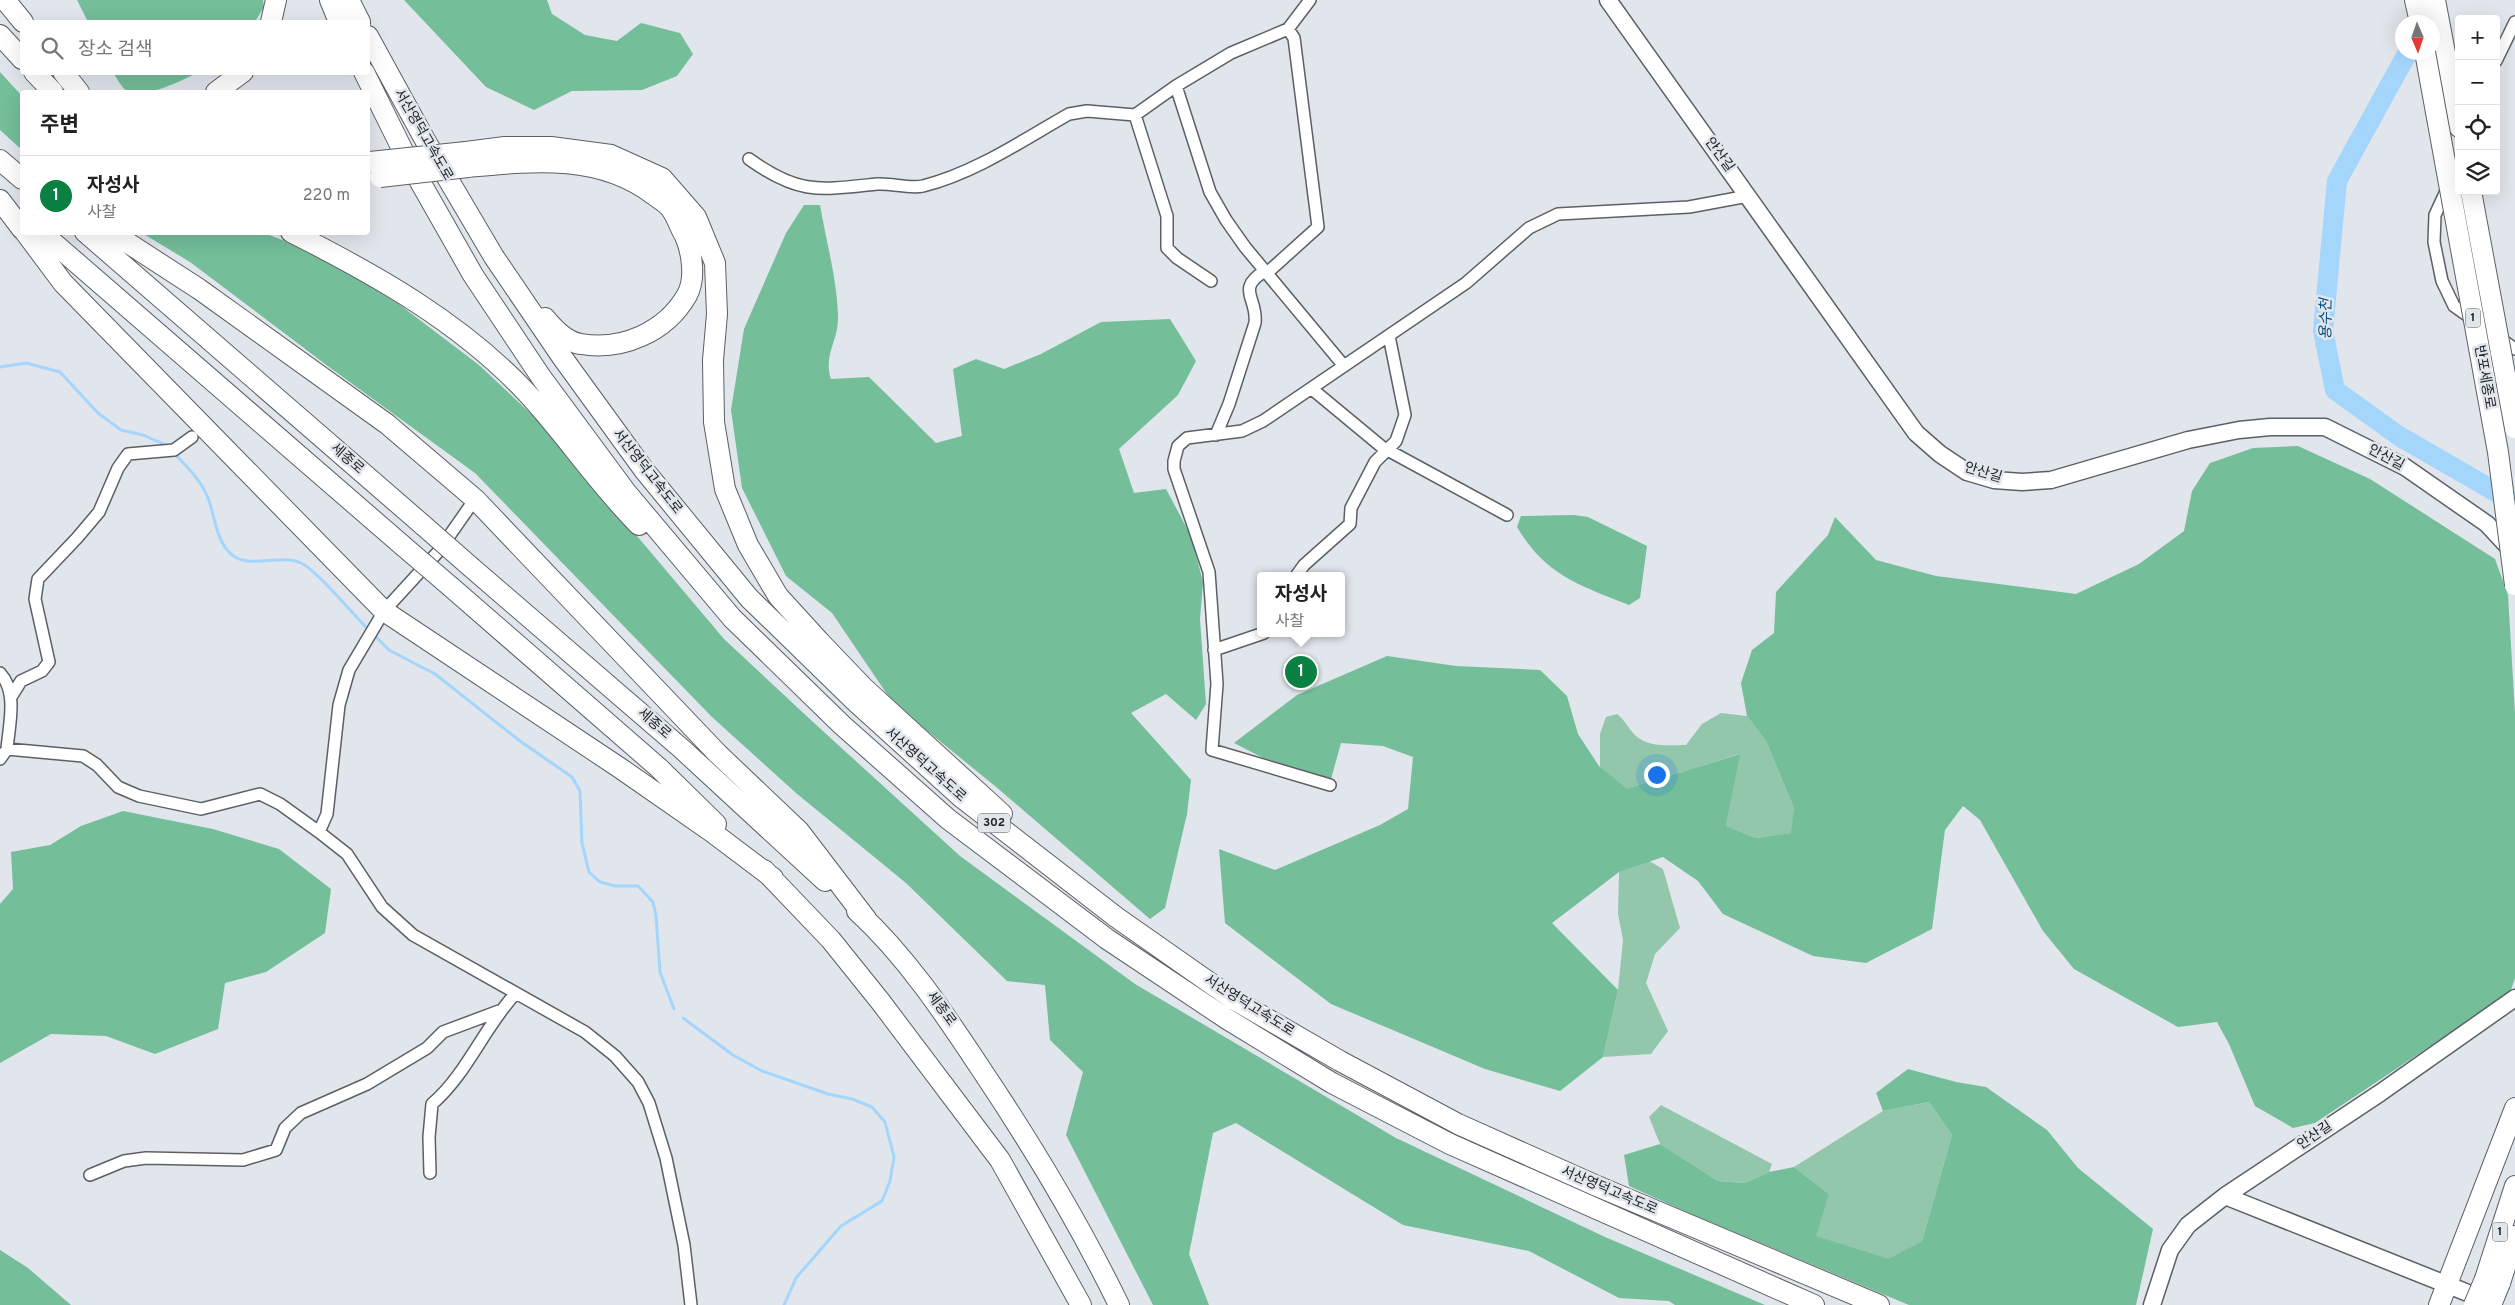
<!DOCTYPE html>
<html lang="ko">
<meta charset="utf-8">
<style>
:root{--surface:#fff;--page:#f6f6f6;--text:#222;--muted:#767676;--line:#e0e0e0;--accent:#0b8043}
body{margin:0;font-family:Overpass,"Noto Sans KR",sans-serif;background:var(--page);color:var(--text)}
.controls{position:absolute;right:15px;top:15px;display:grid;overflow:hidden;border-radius:5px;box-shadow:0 5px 20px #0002}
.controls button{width:45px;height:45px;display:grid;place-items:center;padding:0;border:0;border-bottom:1px solid var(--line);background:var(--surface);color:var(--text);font:25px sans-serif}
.compass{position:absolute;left:2395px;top:15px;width:45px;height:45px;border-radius:50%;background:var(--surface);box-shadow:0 5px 20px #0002;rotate:178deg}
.you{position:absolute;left:1656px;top:774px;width:18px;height:18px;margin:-12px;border:4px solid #fff;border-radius:50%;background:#1a73e8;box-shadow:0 0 0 8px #1a73e833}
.badge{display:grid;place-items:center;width:32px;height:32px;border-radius:50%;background:var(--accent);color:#fff;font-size:16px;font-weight:700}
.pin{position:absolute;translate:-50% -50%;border:2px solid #fff;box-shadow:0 1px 5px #0006}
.popup{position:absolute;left:1257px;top:572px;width:88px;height:65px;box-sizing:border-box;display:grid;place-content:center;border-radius:5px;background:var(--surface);filter:drop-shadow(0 1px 4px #0005);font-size:16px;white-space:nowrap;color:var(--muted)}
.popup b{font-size:19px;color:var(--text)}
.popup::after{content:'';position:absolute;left:50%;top:100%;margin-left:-10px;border:10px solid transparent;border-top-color:var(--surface)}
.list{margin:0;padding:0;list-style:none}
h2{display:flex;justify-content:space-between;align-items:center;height:65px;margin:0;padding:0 20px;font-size:21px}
h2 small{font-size:16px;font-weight:400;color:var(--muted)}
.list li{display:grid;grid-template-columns:32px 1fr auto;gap:15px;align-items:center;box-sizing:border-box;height:80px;padding:0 20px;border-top:1px solid var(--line)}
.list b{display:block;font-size:19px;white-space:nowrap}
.list p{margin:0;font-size:16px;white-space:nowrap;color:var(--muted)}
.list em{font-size:16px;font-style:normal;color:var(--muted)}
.icon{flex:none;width:28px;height:28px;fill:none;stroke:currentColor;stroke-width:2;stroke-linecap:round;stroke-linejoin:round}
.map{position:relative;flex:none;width:2515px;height:1305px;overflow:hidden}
.search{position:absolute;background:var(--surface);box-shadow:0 5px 20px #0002;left:20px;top:20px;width:350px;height:55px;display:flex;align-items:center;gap:12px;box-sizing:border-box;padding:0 18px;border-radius:5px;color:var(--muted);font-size:19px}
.panel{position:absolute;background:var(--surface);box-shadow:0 5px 20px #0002;left:20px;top:90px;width:350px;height:145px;border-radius:5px}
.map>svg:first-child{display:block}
</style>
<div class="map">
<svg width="2515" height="1305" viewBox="0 0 2515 1305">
<rect width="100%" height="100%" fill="#e1e5ec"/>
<path fill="#92c7ac" d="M1721,713L1747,716L1766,741L1794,808L1792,833L1756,838L1726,826L1739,754L1641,785L1644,828L1600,766V734L1606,717L1617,714C1625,720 1628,728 1635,735C1648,748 1670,745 1686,745L1702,724Z
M1649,861L1663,869L1680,928L1655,954L1646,983L1668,1031L1651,1054L1603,1057L1618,990L1623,940L1618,914L1619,872Z
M1929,1102L1952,1135L1922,1241L1889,1260L1815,1236L1829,1194L1794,1167L1883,1111Z
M1661,1105L1772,1164L1769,1172L1745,1183L1718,1181L1660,1144L1649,1117Z"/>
<path fill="#74be9a" d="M77,0H263L264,7L255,22H88Z
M404,0H547L552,14L585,35L617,41L641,23L680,33L693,54L677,76L642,90L572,91L534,110L486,87Z
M0,72L22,96V150L0,130Z
M113,73H197C183,80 143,100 127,91C121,87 117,78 113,73Z
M804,205H820C826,241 838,283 838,319C838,341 823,356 831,379L869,377L936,443L962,436L953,369L976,359L1004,369L1041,354L1101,322L1170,319L1196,361L1178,395L1119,449L1134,493L1166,489L1191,536L1203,582L1200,619L1206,704L1196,720L1166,694L1131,713L1191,780L1187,814L1165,908L1150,919L995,786L893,703L832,613L786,576L742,488L731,410L744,329L786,233Z
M142,233H264L316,253L400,305L479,365L545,427L724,639L813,722L960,856L1135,984L1396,1138L1605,1237L1765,1305H1675L1669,1301L1619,1298L1529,1251L1403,1225L1236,1123L1213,1133L1189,1254L1209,1305H1153L1066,1135L1083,1072L1050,1040L1045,985L1007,981L906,883L796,793L712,717L475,473L329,367L190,262Z
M2298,446L2370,479L2495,559L2508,595L2515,713V978L2510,993L2315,1123L2293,1128L2255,1106L2229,1044L2217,1022L2178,1027L2074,969L2043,931L1980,820L1963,806L1945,830L1932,929L1866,963L1813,956L1723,914L1698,881L1663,857L1619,872L1552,923L1618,990L1603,1057L1560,1091L1485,1069L1331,1004L1225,923L1219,849L1275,870L1380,825L1408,809L1413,757L1383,746L1341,743L1331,779L1263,758L1234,743L1297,695L1387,656L1456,666L1540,670L1567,696L1578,734L1599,766L1627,789L1740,754L1726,826L1756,838L1791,833L1794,808L1766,741L1747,716L1741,683L1752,650L1774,633L1776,592L1828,535L1835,517L1876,560L1936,576L2076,594L2139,564L2184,531L2192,491L2210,463L2253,448Z
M1574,515L1588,517L1647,546L1640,598L1629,605C1580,585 1546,576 1517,527L1521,516Z
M123,811L213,829L279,849L331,889L325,933L266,972L225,983L218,1029L155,1054L106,1036L51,1034L0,1063V904L13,889L11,852L50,845L81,826Z
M1908,1069L1956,1082L1986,1087L2047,1130L2078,1168L2153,1229L2136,1305H1909L1693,1215L1629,1186L1624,1155L1660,1144L1718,1181L1745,1183L1769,1172L1794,1167L1829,1194L1816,1236L1889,1259L1922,1241L1952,1135L1929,1102L1883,1111L1876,1093Z
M0,1250L28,1268L71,1305H0Z"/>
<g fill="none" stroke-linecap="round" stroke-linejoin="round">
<path stroke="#a4d5fb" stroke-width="3" d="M0,367L26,363L60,372L98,413L121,430L143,435L168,446
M174,453C187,467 201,480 208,498C215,516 216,541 231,554C248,570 280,553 301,563C319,572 352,614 369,630
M373,634L389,650L435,674L520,741L572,777L580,791L582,843L589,872L600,882L615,886H638L653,902L656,916L660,972L674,1009
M683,1018L733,1055L762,1071L828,1094L852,1099L872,1107L885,1122L894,1157L890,1181L882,1201L841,1226L796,1278L784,1305"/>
<path stroke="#a4d5fb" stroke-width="20" d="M2408,52L2337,181L2323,331L2335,390L2399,436L2515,503"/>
<defs>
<path id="street" d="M2496,61L2515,22
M1176,86L1210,192L1226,220L1245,247L1344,366
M1135,115L1167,216V248L1177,258L1211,281
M749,159C799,195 820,190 877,184C892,183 909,189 923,186C975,173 1023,140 1069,114L1087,111L1135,115L1176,86L1231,53L1288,29L1310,0
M2459,163L2435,215L2434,242L2442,281L2454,306L2515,349
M1267,273L1318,227L1294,38L1288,29
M1312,389L1382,447L1507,515
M1216,435L1229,404L1255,323C1258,298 1235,289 1265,271
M475,499L438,552L384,611L349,670L339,705L327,814L319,832L347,854L382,907L413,935L585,1032L615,1056L638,1082L649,1103L666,1158L684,1245L691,1305
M1296,576L1304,565L1350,524L1351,508L1375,462L1396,441L1405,415L1389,336
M1214,650L1264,633
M0,673C18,692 9,725 7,749
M11,697L21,681L42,671L49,662L35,599L38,579L77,538L99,512L118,468L128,454L174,450L192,437
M0,759L7,749L83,756L97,765L118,787L139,796L201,809L260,794L280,804L319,832
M1330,785L1212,750L1217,684L1209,572L1174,469V461L1178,446L1187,438L1242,431L1263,421L1466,283L1529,228L1558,214L1689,207L1748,196
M430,1173L429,1137L432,1104C467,1074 484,1027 516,993
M90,1175L124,1161L146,1158L243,1160L276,1150L285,1128L301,1113L367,1084L427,1048L443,1032L499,1011"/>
<path id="secondary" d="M1608,0L1916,433L1940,454L1967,472L1994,480L2022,482L2051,480L2188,440L2239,430L2270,427H2325L2405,467L2487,524L2513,552
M2225,1196L2488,1301
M2152,1305L2170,1250L2188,1225L2225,1196L2380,1093L2515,998"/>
<path id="highway" d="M5,0L23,22
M330,0L339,22
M349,0L360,22
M2415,0L2420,22
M2435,0L2459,127
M271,22L276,0
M0,35L22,59
M368,36L425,140L494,257L562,357L644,470L749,598L856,702L961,797L1116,917L1233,999L1340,1061L1458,1124L1597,1186L1879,1305
M34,72L53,92
M63,72L79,92
M364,72L406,157L473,275L541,377L626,492L732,618L842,725L948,819L1107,939L1227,1019L1332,1083L1450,1144L1814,1305
M216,92L243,72
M466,152L505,147H551L611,155L662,178L696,217L715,263L717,314L713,360L714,422L725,489L748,545L778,596L819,641L864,688L1002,814
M0,160L22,179
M468,167C532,161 599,153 654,195C659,199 667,203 671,209C677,217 680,228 685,236C692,252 696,279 687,295C666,332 622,351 581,344C566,342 554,329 545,318
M0,200L22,229
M25,232L63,283L384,611L620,768L712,832L773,878
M41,232L402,545
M85,232L424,526
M111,232L199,289L387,424L475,499L718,754L799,831L867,920
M291,232C376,275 460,322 526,392C566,435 598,484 639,525
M472,568L682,749L825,881
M451,587L659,768L716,824
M764,870L831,940L880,1001L1000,1160L1081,1305
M857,911C906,956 944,1013 981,1069C1032,1145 1079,1223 1119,1305
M2485,1279L2515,1186
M2500,1283L2515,1236
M2439,1305L2515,1108"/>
</defs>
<use href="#street" stroke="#5c6065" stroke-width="14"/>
<use href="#secondary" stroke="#5c6065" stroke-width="19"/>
<use href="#highway" stroke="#5c6065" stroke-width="22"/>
<use href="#street" stroke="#fff" stroke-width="11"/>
<use href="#secondary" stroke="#fff" stroke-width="16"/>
<use href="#highway" stroke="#fff" stroke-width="20"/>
<defs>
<path id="highway-bridge" d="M2425,52L2498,452L2515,585
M370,162L466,152
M380,177L468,167
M2471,191L2515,428
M424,526L472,568
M402,545L451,587
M2474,1305L2485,1279
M2491,1305L2500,1283"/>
</defs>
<use href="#highway-bridge" stroke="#5c6065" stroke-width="22" stroke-linecap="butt"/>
<use href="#highway-bridge" stroke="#fff" stroke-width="20"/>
</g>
<g text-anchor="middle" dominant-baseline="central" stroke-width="5" stroke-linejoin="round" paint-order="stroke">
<g fill="#e1e5ec" stroke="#5b5d61" stroke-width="1">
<rect x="2465.5" y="308.5" width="15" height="19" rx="4"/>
<rect x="978" y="813.5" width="32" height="19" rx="4"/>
<rect x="2492.5" y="1222.5" width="15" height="19" rx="4"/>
</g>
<g font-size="12" font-weight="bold" fill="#212325">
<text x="2473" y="318">1</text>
<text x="994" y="823">302</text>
<text x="2500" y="1232">1</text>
</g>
<g font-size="14" fill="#212325" stroke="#e1e5ec">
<text transform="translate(423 135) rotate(60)">서산영덕고속도로</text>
<text transform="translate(1719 155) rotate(54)">안산길</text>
<text transform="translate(2484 377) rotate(80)">반포세종로</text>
<text transform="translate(2386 458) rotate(28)">안산길</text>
<text transform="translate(347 459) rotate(41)">세종로</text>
<text transform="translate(647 472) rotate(52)">서산영덕고속도로</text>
<text transform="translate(1983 473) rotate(17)">안산길</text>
<text transform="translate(654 724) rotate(41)">세종로</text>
<text transform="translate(925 765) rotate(42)">서산영덕고속도로</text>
<text transform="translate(1249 1006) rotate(32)">서산영덕고속도로</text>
<text transform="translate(941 1009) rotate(54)">세종로</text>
<text transform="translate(2315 1136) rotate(-34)">안산길</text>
<text transform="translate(1609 1191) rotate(23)">서산영덕고속도로</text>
</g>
<g font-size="15" font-style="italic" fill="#04507c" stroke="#e1e5ec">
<text transform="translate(2327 319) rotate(-89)">용수천</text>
</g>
</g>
</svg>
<div class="controls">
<button>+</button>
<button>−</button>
<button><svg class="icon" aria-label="locate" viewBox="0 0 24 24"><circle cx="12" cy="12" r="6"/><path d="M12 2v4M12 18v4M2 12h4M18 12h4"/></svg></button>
<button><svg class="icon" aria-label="layers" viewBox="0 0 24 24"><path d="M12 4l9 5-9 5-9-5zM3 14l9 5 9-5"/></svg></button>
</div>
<svg class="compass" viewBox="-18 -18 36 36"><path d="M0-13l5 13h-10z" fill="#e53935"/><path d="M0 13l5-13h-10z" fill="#767676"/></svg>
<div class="you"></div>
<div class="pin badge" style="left:1301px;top:672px">1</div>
<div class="popup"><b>자성사</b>사찰</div>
<div class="search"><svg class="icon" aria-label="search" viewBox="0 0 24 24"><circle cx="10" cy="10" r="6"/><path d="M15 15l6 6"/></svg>장소 검색</div>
<section class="panel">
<h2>주변<small></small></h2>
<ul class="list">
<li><span class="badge">1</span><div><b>자성사</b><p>사찰</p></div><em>220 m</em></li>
</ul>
</section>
</div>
